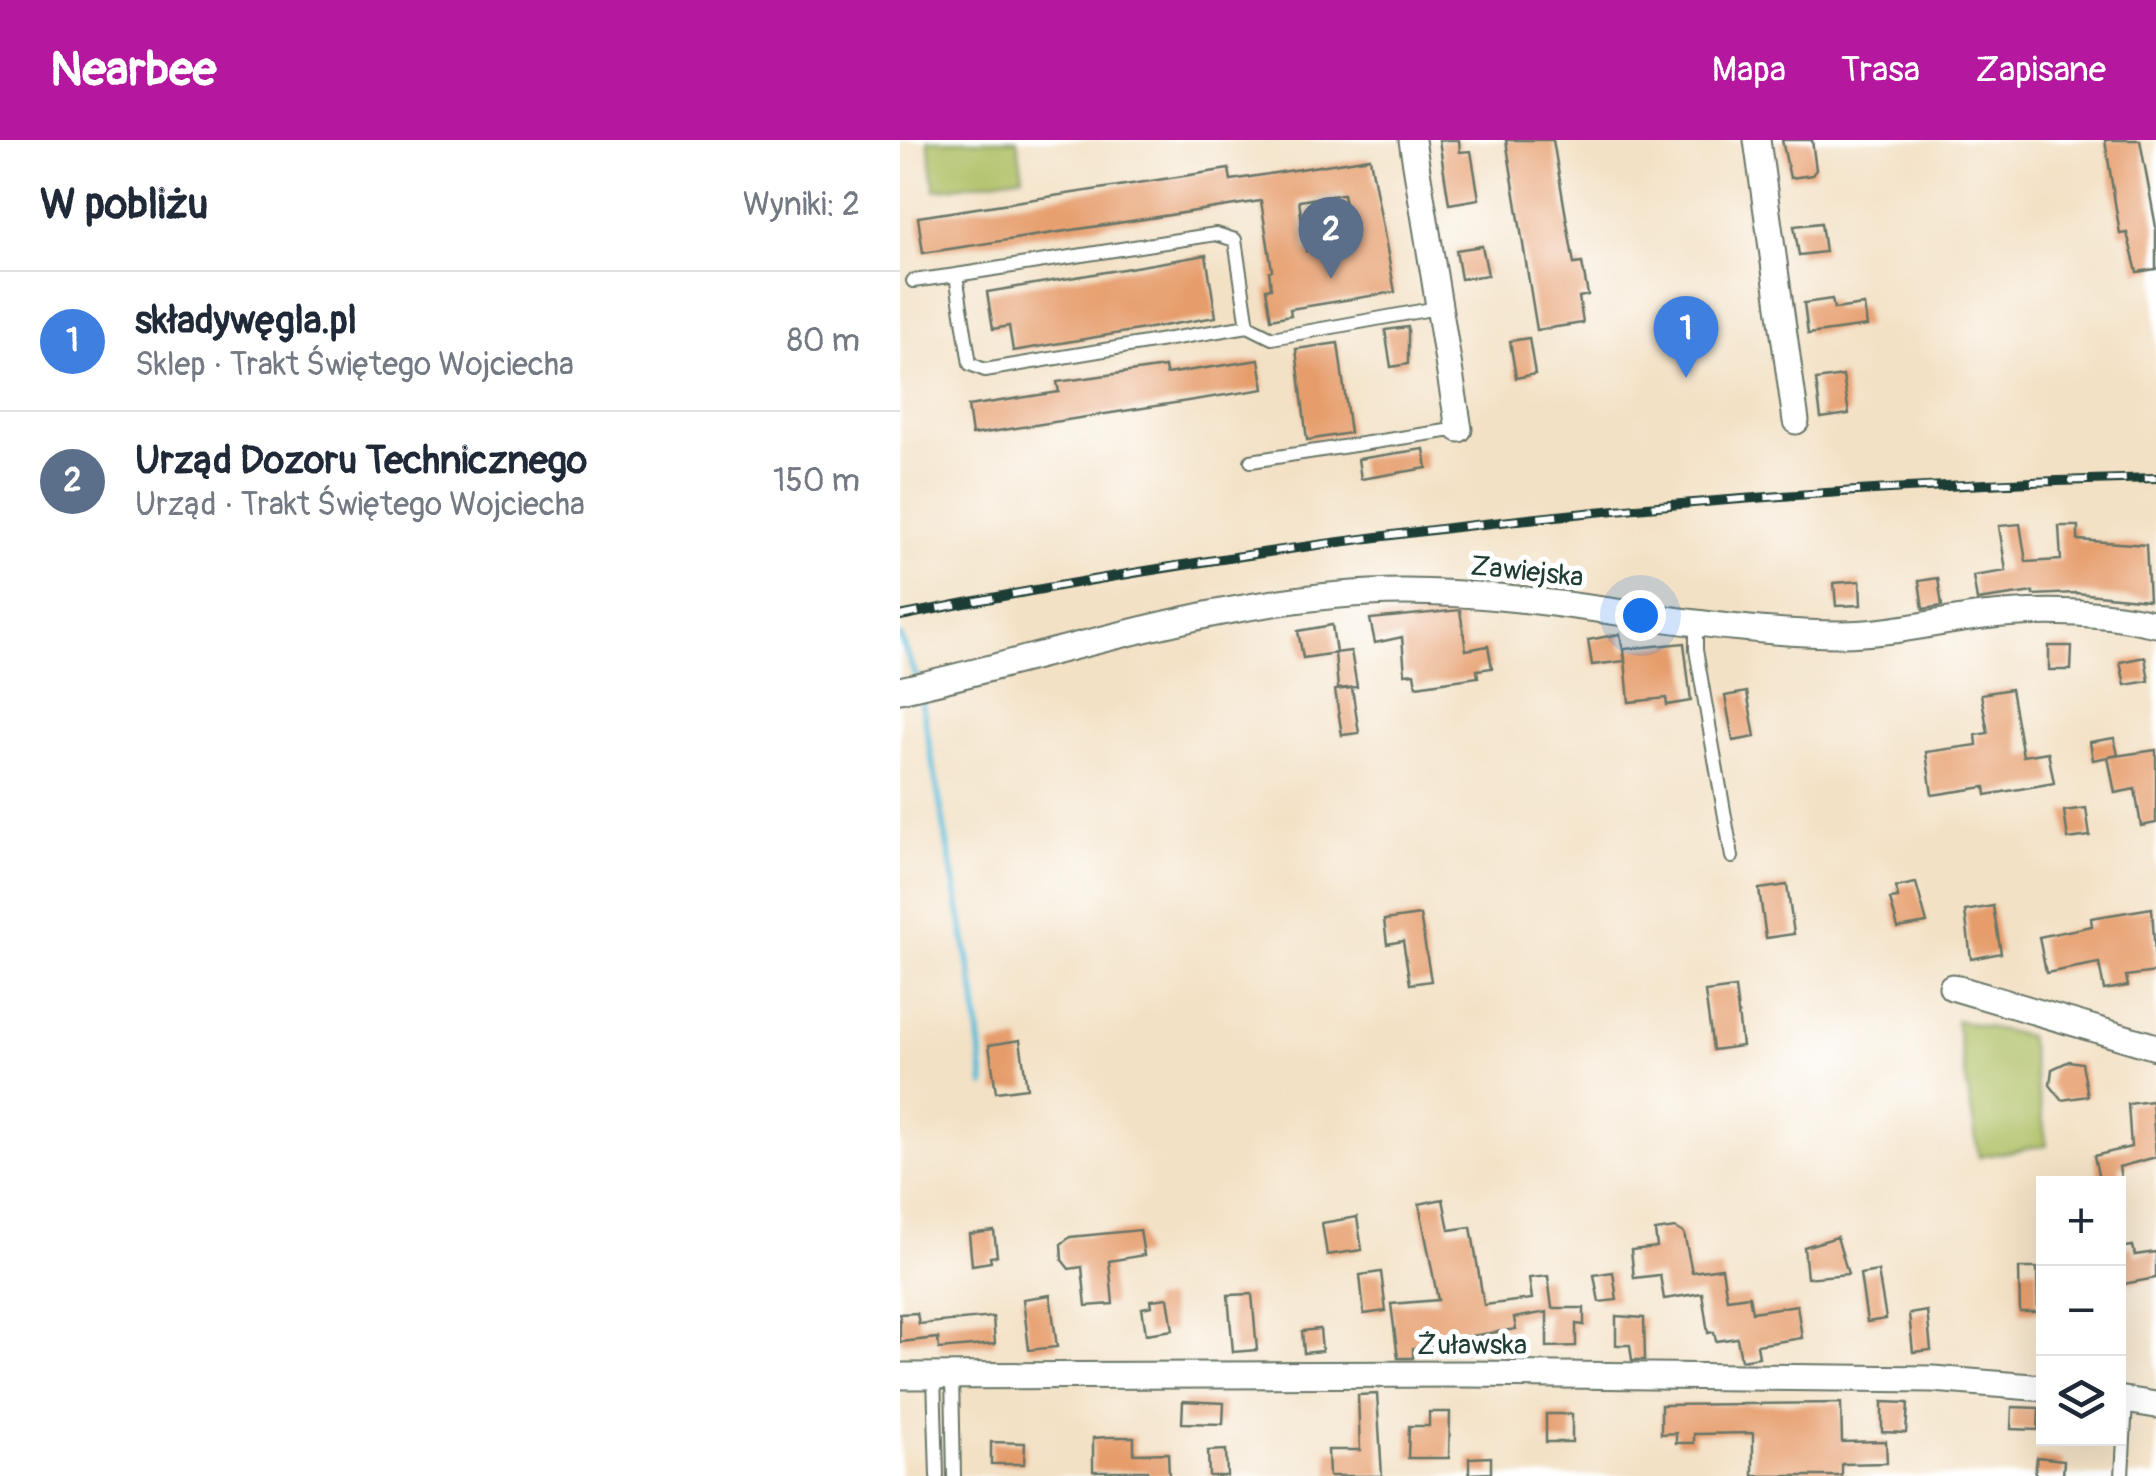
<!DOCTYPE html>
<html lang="pl">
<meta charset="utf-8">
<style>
:root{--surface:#fff;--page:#f6f6f7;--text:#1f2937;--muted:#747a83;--line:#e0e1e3;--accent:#b5179e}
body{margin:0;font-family:Pangolin,sans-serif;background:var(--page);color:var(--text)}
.controls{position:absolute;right:30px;bottom:30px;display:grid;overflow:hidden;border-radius:0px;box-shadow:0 10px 40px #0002}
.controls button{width:90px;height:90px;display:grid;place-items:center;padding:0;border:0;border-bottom:2px solid var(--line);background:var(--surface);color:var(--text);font:50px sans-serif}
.you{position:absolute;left:740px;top:475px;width:35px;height:35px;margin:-25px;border:8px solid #fff;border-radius:50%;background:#1a73e8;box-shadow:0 0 0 15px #1a73e833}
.badge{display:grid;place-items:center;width:65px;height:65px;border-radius:50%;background:var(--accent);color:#fff;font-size:32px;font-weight:700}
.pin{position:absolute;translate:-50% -82px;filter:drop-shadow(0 2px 5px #0008)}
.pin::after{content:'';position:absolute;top:52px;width:35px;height:30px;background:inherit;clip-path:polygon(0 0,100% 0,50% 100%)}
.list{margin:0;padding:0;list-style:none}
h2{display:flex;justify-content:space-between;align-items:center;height:130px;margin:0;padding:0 40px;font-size:42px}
h2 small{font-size:32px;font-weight:400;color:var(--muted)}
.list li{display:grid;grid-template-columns:65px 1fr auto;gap:30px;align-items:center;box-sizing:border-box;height:140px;padding:0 40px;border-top:2px solid var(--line)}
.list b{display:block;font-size:38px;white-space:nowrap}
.list p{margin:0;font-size:32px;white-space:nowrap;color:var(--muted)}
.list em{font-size:32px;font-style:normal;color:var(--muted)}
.icon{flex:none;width:55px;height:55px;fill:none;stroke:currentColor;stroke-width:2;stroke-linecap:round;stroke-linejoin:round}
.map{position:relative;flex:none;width:1256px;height:1336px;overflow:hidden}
header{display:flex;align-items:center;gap:60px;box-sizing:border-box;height:140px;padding:0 50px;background:var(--accent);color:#fff}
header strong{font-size:48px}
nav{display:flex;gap:55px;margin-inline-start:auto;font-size:35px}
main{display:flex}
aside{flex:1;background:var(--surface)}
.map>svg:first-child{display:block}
</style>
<header>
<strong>Nearbee</strong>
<nav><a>Mapa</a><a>Trasa</a><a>Zapisane</a></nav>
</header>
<main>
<aside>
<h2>W pobliżu<small>Wyniki: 2</small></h2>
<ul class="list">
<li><span class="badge" style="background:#3f7fe0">1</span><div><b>składywęgla.pl</b><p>Sklep · Trakt Świętego Wojciecha</p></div><em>80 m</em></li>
<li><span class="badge" style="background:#5c6f8a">2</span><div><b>Urząd Dozoru Technicznego</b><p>Urząd · Trakt Świętego Wojciecha</p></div><em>150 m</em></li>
</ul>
</aside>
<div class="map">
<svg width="1256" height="1336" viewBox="0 0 1256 1336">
<rect width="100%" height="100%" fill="#fff"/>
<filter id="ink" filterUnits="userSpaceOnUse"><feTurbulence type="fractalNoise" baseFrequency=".01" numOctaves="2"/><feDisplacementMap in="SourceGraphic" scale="20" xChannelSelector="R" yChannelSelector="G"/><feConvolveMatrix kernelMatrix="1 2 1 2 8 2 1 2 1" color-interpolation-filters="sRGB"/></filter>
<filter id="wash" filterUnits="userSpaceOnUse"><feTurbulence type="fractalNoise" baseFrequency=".0048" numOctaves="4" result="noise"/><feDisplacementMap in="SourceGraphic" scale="40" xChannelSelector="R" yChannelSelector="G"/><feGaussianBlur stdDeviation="2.25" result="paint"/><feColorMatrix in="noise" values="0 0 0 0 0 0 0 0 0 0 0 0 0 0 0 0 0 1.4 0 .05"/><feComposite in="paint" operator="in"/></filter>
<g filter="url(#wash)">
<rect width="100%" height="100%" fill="#f3e1c5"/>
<path fill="#adbe62" stroke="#667e4b" stroke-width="2.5" d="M28,0H117L123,36L35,50Z
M1056,880L1128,896L1147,1005L1079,1017Z"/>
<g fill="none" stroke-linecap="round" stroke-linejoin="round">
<path stroke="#59bcd8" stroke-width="6" d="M0,496L17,539
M21,559L75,856L84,945"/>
</g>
<g id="blocks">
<path fill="#e69d6c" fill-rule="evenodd" d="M539,0H559L560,12L571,11L579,59L549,64Z
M606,0H653L674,124L682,123L688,155L679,157L683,183L637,190Z
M882,0H912L916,30L912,35L890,38Z
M1205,0H1240L1256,87V129L1237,132L1227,93L1220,94Z
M470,18L495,152L390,169L391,175L371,179L366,149L371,148L369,131L372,130L361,61L23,113L18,77L329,29L331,40ZM443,54L451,103L406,111L399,61Z
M921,83L925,112L899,115L894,86Z
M582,106L588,135L561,139L556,110Z
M306,115L316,177L113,211L109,186L93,189L87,152Z
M932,159L934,169L964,165L967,186L908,194L904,163Z
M508,187V224L491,227L485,190Z
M629,198L635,234L616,238L610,201Z
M438,203L450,293L407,300L396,209Z
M359,220L364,249L72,295L68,266L159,252L157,242L265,227L266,234Z
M943,236L949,274L921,278L916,240Z
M524,309L527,328L461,339L458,319Z
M1120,384L1126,422L1161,420L1159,386H1178V400L1246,405L1249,460L1176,453L1133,455V452L1077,460L1073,436L1106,431L1099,386Z
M1038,438L1042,466L1023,469L1019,441Z
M960,441L961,465L936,466L934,443Z
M560,470L566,510L588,506L592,528L577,530L578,537L516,546L514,533L505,534L502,497L475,503L470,479Z
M432,485L436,513L403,518L398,491Z
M720,494L725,521L692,525L688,500Z
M784,503L791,561L767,565L766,558L729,562L724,509Z
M1149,506H1172L1171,530H1149Z
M451,511L457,547L438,549L435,513Z
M1245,517L1249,541L1225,545L1220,522Z
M452,548L459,593L442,595L435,550Z
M1111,549L1123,616L1148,612L1154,643L1086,655L1085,647L1032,655L1026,612L1077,605L1076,595L1088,593L1081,554Z
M847,552L855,597L833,601L825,556Z
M1214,598L1218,615L1193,620L1190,602Z
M1256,610V683L1241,686L1235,649L1215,653L1208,617Z
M1186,668L1190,696L1168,699L1164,671Z
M1016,743L1027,783L998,788L990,759L998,758L996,747Z
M887,745L894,794L866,798L859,749Z
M1093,766L1101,813L1071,819L1065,771Z
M1252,768L1256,832L1226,836L1228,846L1204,850L1199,823L1146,833L1139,797L1192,786L1191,778Z
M520,775L531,841L510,844L503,801L487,804L484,780Z
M835,848L842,906L813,910L805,852Z
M120,900L127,948L96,952L89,905Z
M1169,921L1182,923L1188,956L1162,960L1150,945L1152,929Z
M1252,961L1256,1017L1219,1027L1222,1044H1200L1194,1016L1231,1007L1228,964Z
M543,1059L549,1090L571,1087L584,1165L632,1159L629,1138L648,1136L652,1168H684V1185L676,1184V1206L647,1207V1172L614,1178L616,1189L558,1198V1203L513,1209V1218H498L491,1164L538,1160L519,1064Z
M457,1077L462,1110L427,1115L422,1083Z
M775,1088L784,1093L792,1132L822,1128L827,1159L849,1156L852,1172L897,1165L902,1198L857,1205L859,1217L841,1220L837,1198L816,1201L814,1192L808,1193L802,1153L764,1159L760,1135L734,1138L731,1110L757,1107L755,1091Z
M240,1090L244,1115L209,1121L213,1164L186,1166L182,1127L169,1129L162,1120L161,1104L170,1097Z
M94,1091L97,1116L90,1117L91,1122L72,1125L69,1094Z
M937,1097L948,1134L907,1138L904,1107Z
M1233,1106L1235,1115L1256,1112V1138L1218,1145V1108Z
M1119,1128H1137L1138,1172H1120Z
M978,1131L986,1179L967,1182L960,1134Z
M481,1132L486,1171L464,1174L460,1135Z
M713,1132L717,1160L699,1162L694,1135Z
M352,1154L357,1210L333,1212L328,1155Z
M150,1155L157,1207L129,1210L123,1159Z
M268,1158L273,1190L246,1194L242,1168L252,1166L251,1160Z
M1027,1171L1031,1210L1013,1212L1009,1174Z
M17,1173L19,1184L93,1177L95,1204L39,1209L38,1198L0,1202V1174Z
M716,1176L744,1178L745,1220H732L730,1205H716Z
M420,1189L422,1211L404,1213L402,1191Z
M477,1254L482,1336H429L428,1310H460L458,1255Z
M283,1261L324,1263L323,1284L282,1283Z
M982,1262L1008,1263L1006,1293L982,1292Z
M941,1263L942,1302L986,1301L987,1323L942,1324V1336H853V1293L794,1294V1303H776V1293L761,1294V1265Z
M1112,1267L1139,1268L1138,1290L1111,1289Z
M529,1272H550L549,1318H508L509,1286H529Z
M646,1274H672V1302H646Z
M208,1297H234V1314L268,1313L269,1336H248L247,1331H193V1298Z
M91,1302L125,1303L124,1324H91Z
M326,1310L327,1336H309L308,1311Z
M591,1317V1333L569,1334V1318Z
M1137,1317L1164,1320L1163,1336H1135Z"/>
</g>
</g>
<g filter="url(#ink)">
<use href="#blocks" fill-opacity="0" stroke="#697667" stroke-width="2.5"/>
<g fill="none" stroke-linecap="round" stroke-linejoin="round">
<defs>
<path id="service" d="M13,141L56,135
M348,186L335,100L316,94L56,135L70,224L85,230L348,186L372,198L537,168
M351,321L559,289
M796,483V510L832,717
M34,1236L37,1336
M52,1236L54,1336
M1222,1336L1226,1261"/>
<path id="minor" d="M512,0L559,289
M857,0L896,281
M0,550C167,513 332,453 504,452C650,452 794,493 940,494C989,494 1035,482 1083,476C1139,470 1201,471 1256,484
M1052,847L1256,907
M0,1236L567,1234L1033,1239L1144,1248
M1218,1259L1256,1265"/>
</defs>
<use href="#service" stroke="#697667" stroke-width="16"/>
<use href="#minor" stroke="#697667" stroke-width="29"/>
<use href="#service" stroke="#fff" stroke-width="12"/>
<use href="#minor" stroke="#fff" stroke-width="25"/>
<defs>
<path id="rail" d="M0,476C415,392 833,348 1256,338"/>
</defs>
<use href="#rail" stroke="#1f3d34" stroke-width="10"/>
<use href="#rail" stroke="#fff" stroke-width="6" stroke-dasharray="19" stroke-linecap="butt"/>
</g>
</g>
<g text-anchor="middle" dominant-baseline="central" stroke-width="10" stroke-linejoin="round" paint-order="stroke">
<g font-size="28" fill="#1f3d34" stroke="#fff">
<text transform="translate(627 432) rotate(6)">Zawiejska</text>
<text x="572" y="1205">Żuławska</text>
</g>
</g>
</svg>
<div class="controls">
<button>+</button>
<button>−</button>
<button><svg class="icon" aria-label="layers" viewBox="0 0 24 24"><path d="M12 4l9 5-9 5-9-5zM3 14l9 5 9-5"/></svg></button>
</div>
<div class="you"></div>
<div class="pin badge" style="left:786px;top:238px;background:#3f7fe0">1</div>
<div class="pin badge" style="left:431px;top:139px;background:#5c6f8a">2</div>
</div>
</main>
